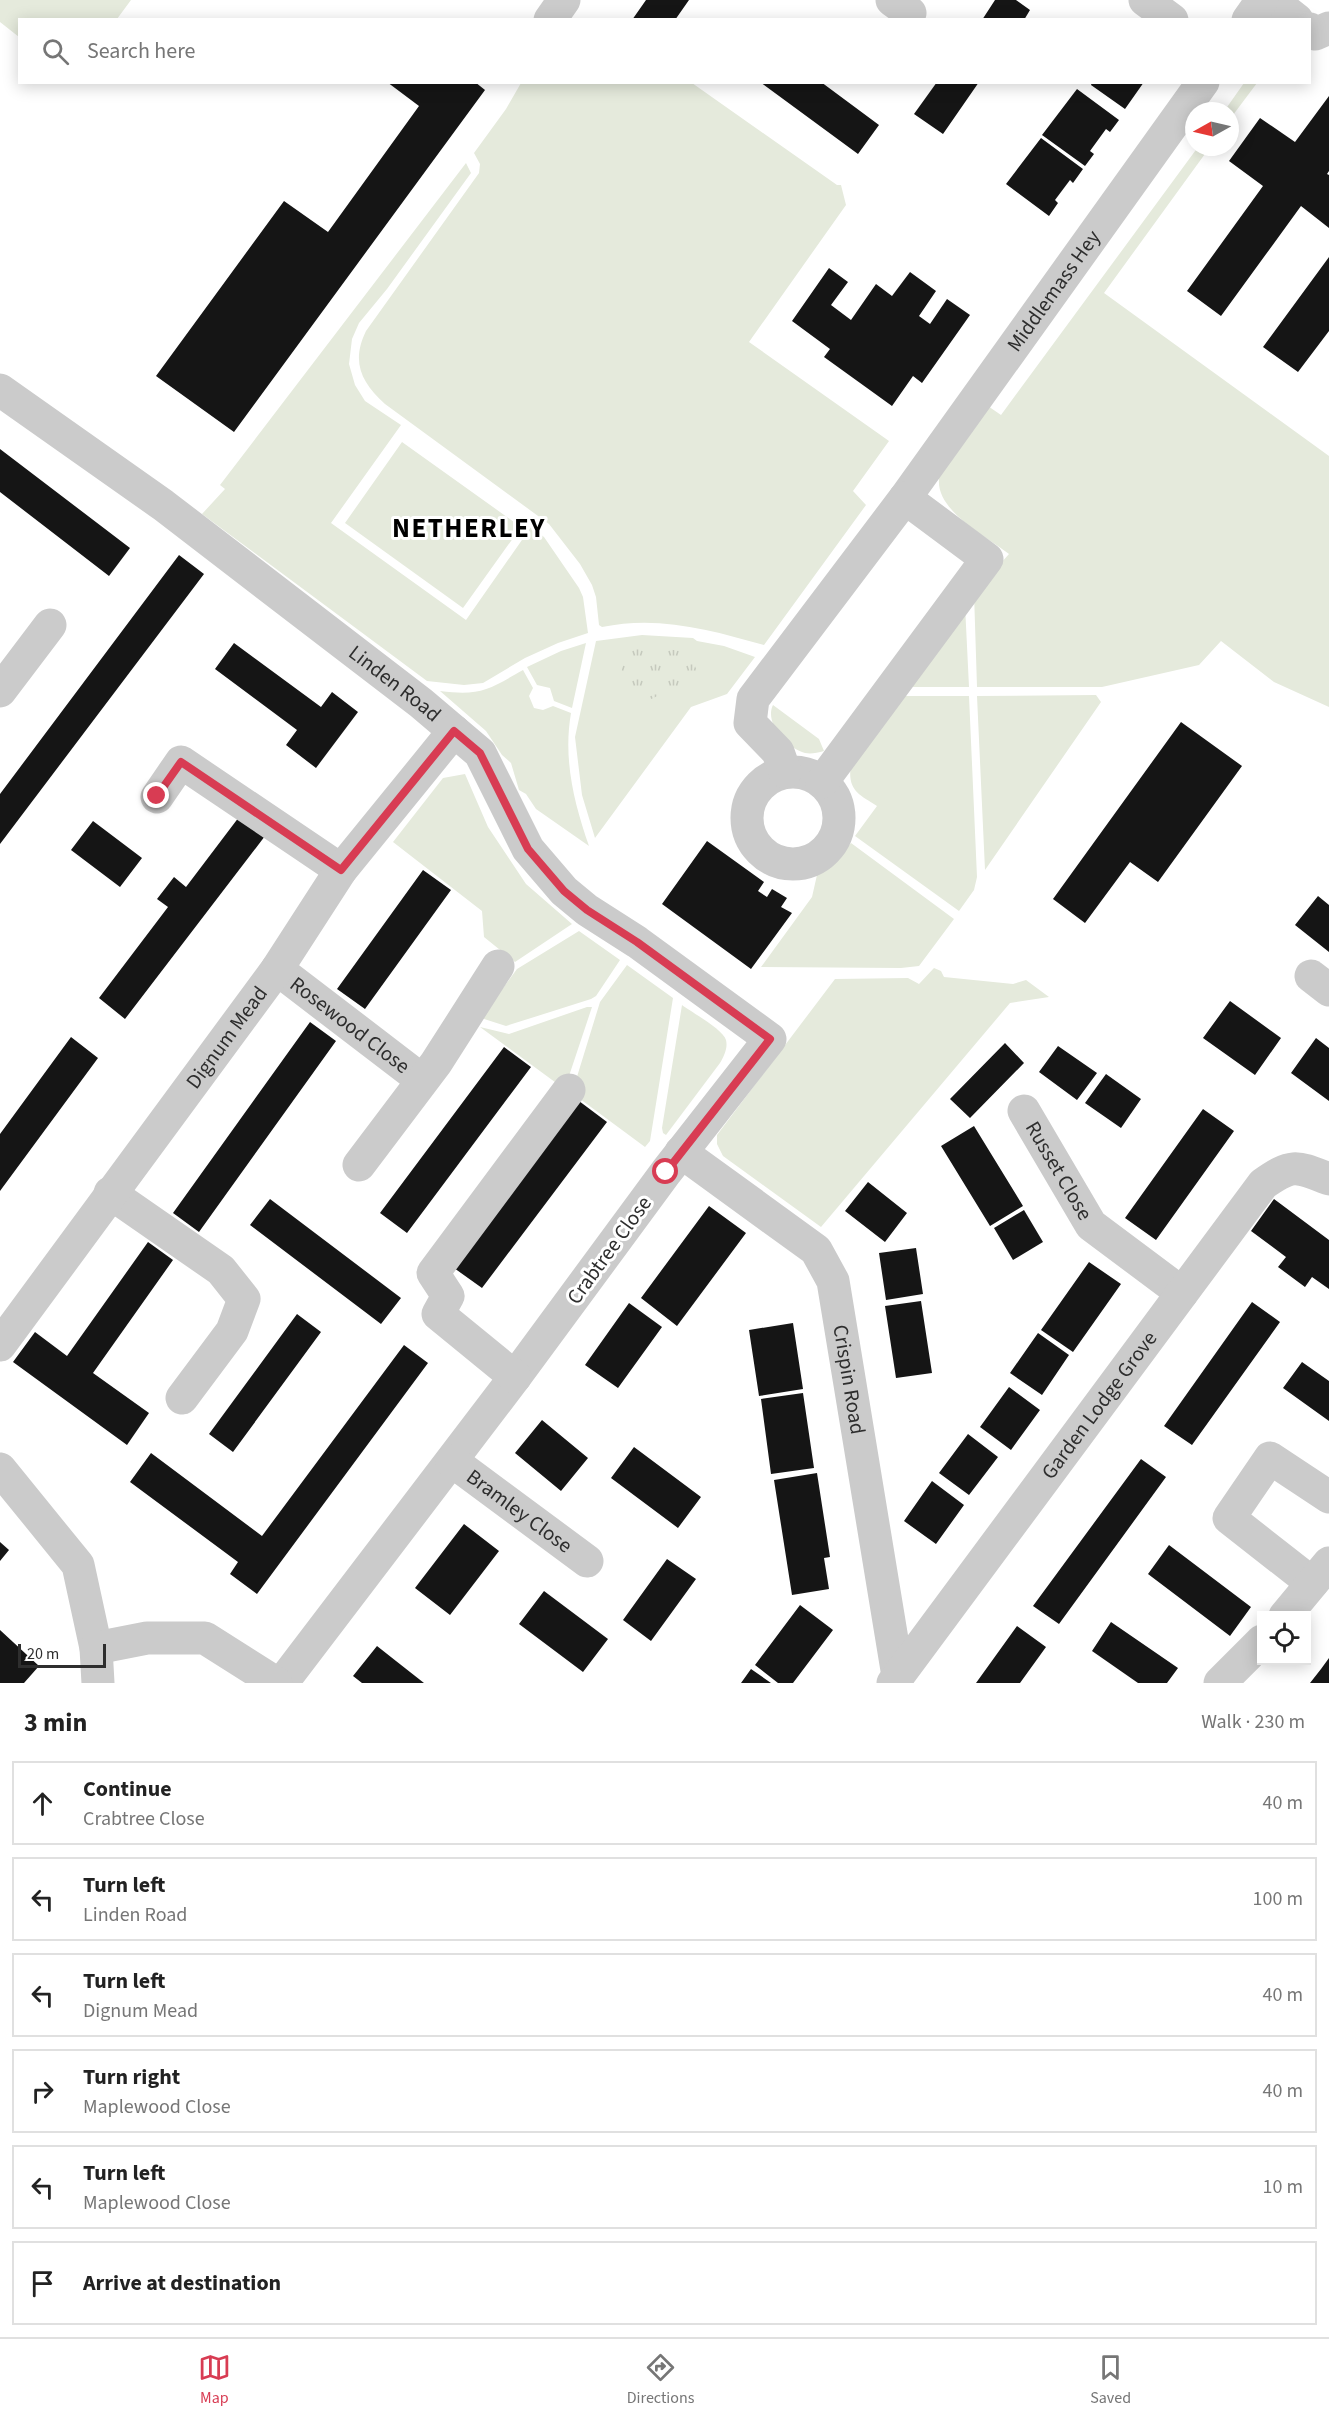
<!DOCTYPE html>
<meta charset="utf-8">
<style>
:root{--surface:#fff;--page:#f6f6f6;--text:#222;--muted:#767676;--line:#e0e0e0;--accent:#d83c53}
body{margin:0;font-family:"Source Sans 3",sans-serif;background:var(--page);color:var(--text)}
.controls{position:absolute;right:18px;bottom:18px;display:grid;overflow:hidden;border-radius:0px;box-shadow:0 3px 15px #0003}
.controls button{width:54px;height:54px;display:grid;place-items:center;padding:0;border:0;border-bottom:2px solid var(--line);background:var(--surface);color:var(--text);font:30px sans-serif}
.compass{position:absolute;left:1185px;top:102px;width:54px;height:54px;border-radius:50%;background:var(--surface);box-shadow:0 3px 15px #0003;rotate:262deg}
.scale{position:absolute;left:18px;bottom:15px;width:88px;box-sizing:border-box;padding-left:6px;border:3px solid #2e2e2e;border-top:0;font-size:16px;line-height:21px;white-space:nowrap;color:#2e2e2e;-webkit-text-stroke:4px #fff;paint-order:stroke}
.stop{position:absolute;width:18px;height:18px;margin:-14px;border:4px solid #d83c53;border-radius:50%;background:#fff}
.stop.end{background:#d83c53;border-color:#fff;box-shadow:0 2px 6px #0008}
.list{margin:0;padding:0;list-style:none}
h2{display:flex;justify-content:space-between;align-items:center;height:78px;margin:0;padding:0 24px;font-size:26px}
h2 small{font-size:20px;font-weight:400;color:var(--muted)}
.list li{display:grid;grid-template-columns:39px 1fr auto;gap:18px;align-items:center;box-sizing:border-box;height:84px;margin:0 12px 12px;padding:0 12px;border:2px solid var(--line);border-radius:0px}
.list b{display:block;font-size:22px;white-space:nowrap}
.list p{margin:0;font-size:20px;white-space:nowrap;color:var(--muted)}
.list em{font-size:20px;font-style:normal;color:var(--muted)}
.icon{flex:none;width:33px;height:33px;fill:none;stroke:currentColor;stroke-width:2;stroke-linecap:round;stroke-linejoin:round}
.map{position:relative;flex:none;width:1329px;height:1683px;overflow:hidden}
.search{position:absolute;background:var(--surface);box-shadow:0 3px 15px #0003;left:18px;right:18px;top:18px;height:66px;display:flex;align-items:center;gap:15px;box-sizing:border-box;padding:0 21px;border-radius:0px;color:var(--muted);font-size:22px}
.sheet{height:654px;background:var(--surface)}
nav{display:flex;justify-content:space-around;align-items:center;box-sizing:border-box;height:84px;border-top:2px solid var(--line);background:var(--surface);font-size:16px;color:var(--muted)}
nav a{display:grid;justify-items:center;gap:3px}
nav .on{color:var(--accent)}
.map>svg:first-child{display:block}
</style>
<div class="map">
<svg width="1329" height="1683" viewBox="0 0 1329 1683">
<defs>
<pattern id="park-tufts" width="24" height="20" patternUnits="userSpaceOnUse" patternTransform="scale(1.5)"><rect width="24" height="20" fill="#e5eadc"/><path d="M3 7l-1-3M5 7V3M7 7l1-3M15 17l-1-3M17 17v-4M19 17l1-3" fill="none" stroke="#c5c9bd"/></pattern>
</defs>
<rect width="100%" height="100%" fill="#fff"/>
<path fill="#e5eadc" d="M0,0H131L117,19L20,20L19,37L0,22Z
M521,83H692L837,185H841L846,205L749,342L889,441L853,491L866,505L764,645C711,630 658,615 602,627L599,625L596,597L592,585L580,564L549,524L385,404C361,382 351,362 366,331L479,173L480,164L474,153L506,109Z
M1244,83H1257L1230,119V111L1225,110Z
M1198,147H1210L1104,293L1329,456V707L1274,682L1221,641L1199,665L1102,687H977L974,593L1009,554C987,537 936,511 939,479C940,470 977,416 985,404L1001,415Z
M466,163L471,173L387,289L359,323L352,339L349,364L355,385L365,401L401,425L331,523L466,620L531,527L544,537L579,588L583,597L588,633L558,643L525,658L483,683L464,685L427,681L202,514L225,489L220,485Z
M402,442L521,527L463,608L345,523Z
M965,605L969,687H905Z
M642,635L693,638L697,641L724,646L755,657L727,694L691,707L595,838L582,795L575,737L596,641Z
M586,643L572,708L554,701L550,688L537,685L527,667L561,651Z
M523,670L533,688L529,696L534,708L543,710L553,706L571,713C563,759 574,803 589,846L536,809L526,794L519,790L511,763L502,755L486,731L440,691C480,696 488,690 523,670Z
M1096,695L1101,702L985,870L977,696Z
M898,696H969L977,877L974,890L959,911L855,836L877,806C858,794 847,790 851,764Z
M773,705L819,739L824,751C817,753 811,754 805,753C787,748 764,723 773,705Z
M465,774L488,827L526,884L572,924L515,962L484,937L482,911L393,842L443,778Z
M851,843L954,919L919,966L901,968L761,967L812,897L817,875L829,867Z
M579,931L620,960L596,996L591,999L506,1026L481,1018L517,969Z
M627,965L673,998L650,1141L645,1147L572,1093L600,1002Z
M934,968L941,971L944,977L1013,984L1026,980L1049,997L1010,1003L821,1227L723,1156L717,1144V1135L835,979L908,978L919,984Z
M682,1005C691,1012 723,1029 726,1040C728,1048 724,1056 720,1063L666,1135L663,1133L662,1128Z
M587,1007H592L566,1085L563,1088L480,1027L509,1034Z"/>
<path fill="url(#park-tufts)" d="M634,645L689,652L697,671L685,683L630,709C626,699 618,664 623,655C625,651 630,648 634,645Z"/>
<path fill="#151515" d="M646,0H689L675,20H632Z
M995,0H1016L1030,10L1024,20H982Z
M387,82H475L485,90L234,432L156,376L284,201L328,232L419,106Z
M760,82H821L879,125L858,154Z
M937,82H979L943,134L914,114Z
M1092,82H1144L1125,109L1091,85Z
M1077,89L1119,120L1110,132L1106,129L1090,151L1094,154L1085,166L1042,135Z
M1329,96V171L1327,174L1329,175V228L1301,206L1221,316L1187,291L1263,186L1229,161L1260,118L1295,142Z
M1041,138L1083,169L1073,183L1070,180L1055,200L1058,203L1049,216L1006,184Z
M1329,257V331L1298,372L1263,347Z
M829,268L848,282L831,305L851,320L876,284L892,296L910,272L936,291L919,316L930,324L947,299L970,315L922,383L913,376L892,406L824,357L830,349L792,321Z
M0,449L130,548L109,576L0,492Z
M179,555L204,574L0,844V794Z
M234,643L321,707L332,692L358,712L316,768L286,745L297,730L215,669Z
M1181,722L1242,766L1158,882L1130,862L1085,923L1053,899Z
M239,817L265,836L125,1019L99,998L168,907L157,899L174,877L186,887Z
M93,821L142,858L120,887L71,850Z
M707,841L764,882L758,891L767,897L772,889L787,898L781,907L792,913L751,969L662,904Z
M423,870L451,890L365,1009L337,989Z
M1318,896L1329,905V952L1295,925Z
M1230,1001L1281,1038L1255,1075L1203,1038Z
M310,1022L336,1041L199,1232L173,1213Z
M71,1037L98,1058L0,1191V1134Z
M1316,1038L1329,1048V1101L1291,1073Z
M1005,1043L1024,1063L970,1118L950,1099Z
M1058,1046L1097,1073L1077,1100L1039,1072Z
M504,1047L531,1067L407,1233L380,1213Z
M1106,1074L1141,1099L1121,1128L1085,1103Z
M579,1101L607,1122L482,1288L454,1268Z
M1203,1109L1234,1131L1156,1240L1125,1218Z
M974,1126L1023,1206L990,1226L941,1146Z
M868,1182L907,1213L885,1242L845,1211Z
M270,1199L401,1298L381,1324L250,1225Z
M1274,1199L1329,1240V1289L1312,1277L1305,1287L1278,1267L1286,1257L1251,1231Z
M709,1206L746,1233L677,1326L641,1298Z
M1024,1210L1043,1242L1013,1260L994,1228Z
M148,1242L173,1260L93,1373L149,1413L127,1445L13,1362L35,1332L67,1356Z
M916,1248L923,1294L886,1300L879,1253Z
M1089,1262L1121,1284L1073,1352L1041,1330Z
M921,1301L932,1373L896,1378L885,1306Z
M1252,1302L1280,1322L1192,1445L1164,1426Z
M629,1303L662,1327L618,1388L585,1365Z
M297,1314L321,1332L233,1452L209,1434Z
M793,1323L803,1389L759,1396L749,1330Z
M1038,1333L1069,1355L1042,1395L1010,1373Z
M404,1345L428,1363L257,1594L230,1574L238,1562L130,1482L151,1453L262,1536Z
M1302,1362L1329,1381V1421L1283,1388Z
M1009,1387L1040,1410L1011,1450L980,1427Z
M803,1393L814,1468L771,1474L761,1399Z
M542,1420L588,1458L561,1491L515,1453Z
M968,1434L998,1457L969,1495L939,1473Z
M634,1447L701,1497L678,1528L611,1478Z
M1141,1459L1166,1477L1059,1624L1033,1606Z
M817,1473L830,1557L824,1558L829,1589L792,1595L774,1480Z
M932,1481L964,1505L936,1544L904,1521Z
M464,1524L499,1551L450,1615L415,1588Z
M0,1542L9,1550L0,1561Z
M1169,1545L1251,1607L1230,1636L1148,1574Z
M667,1559L696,1579L651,1641L623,1620Z
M544,1591L608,1639L583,1672L519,1624Z
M800,1605L833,1630L793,1683H778L755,1665Z
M1111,1622L1178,1668L1167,1683H1138L1092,1651Z
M1017,1626L1046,1647L1020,1683H976Z
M0,1630L39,1666L24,1683H0Z
M377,1646L396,1661L424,1683H362L353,1676Z
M1329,1658V1683H1310L1321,1669Z
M751,1669L771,1683H741Z"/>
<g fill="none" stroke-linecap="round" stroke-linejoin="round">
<g stroke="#cbcbcb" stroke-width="33">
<path d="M892,0L910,13"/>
<path d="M1145,0L1172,20"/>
<path d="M1272,0L1297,20"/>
<path d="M550,20L564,0"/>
<path d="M1248,20L1262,0"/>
<path d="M1310,29L1315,34L1329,28"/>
<path id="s1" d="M0,390L163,505L421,703L480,753L528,849L564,891L587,910L637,942L770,1039L666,1172L515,1377L282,1683"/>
<path id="s2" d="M905,498L1203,82"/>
<path d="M0,691L50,625"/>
<circle cx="793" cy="818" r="46"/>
<path d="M785,772L778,752L750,723L753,699L905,498L987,559L822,782"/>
<path d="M157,797L181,762L341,870"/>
<path id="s3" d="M277,969L422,1080"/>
<path d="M1311,976L1329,990"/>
<path id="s4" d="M1024,1111L1091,1225L1182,1293"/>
<path id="s5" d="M681,1152L816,1250L833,1281L898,1676"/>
<path d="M359,1165L436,1063L498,966"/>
<path d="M110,1193L221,1270L244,1299L232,1331L182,1398"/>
<path id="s6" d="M0,1345L277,969L341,870L454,731"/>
<path d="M515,1377L438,1314L448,1296L433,1273L569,1090"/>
<path id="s7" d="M452,1461L587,1561"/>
<path d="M0,1469L78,1565L96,1648L98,1683"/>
<path d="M1312,1583L1229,1518L1270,1458L1329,1497"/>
<path d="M1285,1616L1329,1563"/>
<path d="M96,1648L147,1638H205L276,1683"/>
<path id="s8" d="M893,1683L1263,1184C1293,1163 1296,1166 1329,1179"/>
<path d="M1220,1683L1262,1641"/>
</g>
</g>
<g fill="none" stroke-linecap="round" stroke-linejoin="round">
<path stroke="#d83c53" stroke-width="8" d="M157,796L181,762L341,870L454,731L480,753L528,849L564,891L587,910L637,942L770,1039L666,1172"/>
</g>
<g text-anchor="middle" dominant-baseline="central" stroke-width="6" stroke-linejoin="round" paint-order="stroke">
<g font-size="21" fill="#2e2e2e" stroke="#fff">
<text stroke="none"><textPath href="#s2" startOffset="255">Middlemass Hey</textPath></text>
<text stroke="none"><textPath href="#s1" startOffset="492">Linden Road</textPath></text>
<text stroke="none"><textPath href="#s3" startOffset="92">Rosewood Close</textPath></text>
<text stroke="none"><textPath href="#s6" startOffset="382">Dignum Mead</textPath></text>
<text stroke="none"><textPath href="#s4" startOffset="69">Russet Close</textPath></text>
<text transform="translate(609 1250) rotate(-54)">Crabtree Close</text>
<text stroke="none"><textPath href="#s5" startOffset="302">Crispin Road</textPath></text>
<text stroke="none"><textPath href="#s8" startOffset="346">Garden Lodge Grove</textPath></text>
<text stroke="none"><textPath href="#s7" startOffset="84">Bramley Close</textPath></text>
</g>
<g font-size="27" font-weight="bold" letter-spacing="1.5" fill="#000" stroke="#fff">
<text x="469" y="528">NETHERLEY</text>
</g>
</g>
</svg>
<div class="controls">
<button><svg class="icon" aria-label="locate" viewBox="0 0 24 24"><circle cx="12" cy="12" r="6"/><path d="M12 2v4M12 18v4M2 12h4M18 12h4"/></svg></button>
</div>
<svg class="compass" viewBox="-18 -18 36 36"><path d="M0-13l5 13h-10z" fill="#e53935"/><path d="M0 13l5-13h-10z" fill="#767676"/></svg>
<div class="scale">20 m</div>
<div class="stop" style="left:666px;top:1172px"></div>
<div class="stop end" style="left:157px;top:796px"></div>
<div class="search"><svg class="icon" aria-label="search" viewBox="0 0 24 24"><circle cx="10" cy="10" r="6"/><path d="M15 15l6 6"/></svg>Search here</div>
</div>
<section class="sheet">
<h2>3 min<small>Walk · 230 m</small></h2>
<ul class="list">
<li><svg class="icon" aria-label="ahead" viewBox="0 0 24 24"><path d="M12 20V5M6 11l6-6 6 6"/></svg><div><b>Continue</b><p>Crabtree Close</p></div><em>40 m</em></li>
<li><svg class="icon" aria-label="left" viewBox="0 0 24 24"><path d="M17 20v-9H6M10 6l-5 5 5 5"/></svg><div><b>Turn left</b><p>Linden Road</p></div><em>100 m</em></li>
<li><svg class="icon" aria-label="left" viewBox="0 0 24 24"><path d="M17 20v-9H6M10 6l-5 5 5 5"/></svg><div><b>Turn left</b><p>Dignum Mead</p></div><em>40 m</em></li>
<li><svg class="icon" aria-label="right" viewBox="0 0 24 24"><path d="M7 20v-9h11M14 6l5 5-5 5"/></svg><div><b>Turn right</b><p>Maplewood Close</p></div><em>40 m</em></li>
<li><svg class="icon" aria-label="left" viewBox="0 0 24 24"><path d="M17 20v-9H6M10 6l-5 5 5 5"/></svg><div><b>Turn left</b><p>Maplewood Close</p></div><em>10 m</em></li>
<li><svg class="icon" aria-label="arrive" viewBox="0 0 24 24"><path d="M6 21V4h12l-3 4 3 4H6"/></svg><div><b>Arrive at destination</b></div></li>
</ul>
</section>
<nav>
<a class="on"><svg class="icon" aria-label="map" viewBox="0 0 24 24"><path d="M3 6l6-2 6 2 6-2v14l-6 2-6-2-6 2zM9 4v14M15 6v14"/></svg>Map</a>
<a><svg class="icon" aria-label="directions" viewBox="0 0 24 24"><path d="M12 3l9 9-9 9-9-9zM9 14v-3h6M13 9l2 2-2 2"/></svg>Directions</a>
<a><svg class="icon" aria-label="saved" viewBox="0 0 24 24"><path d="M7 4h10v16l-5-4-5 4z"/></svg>Saved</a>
</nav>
